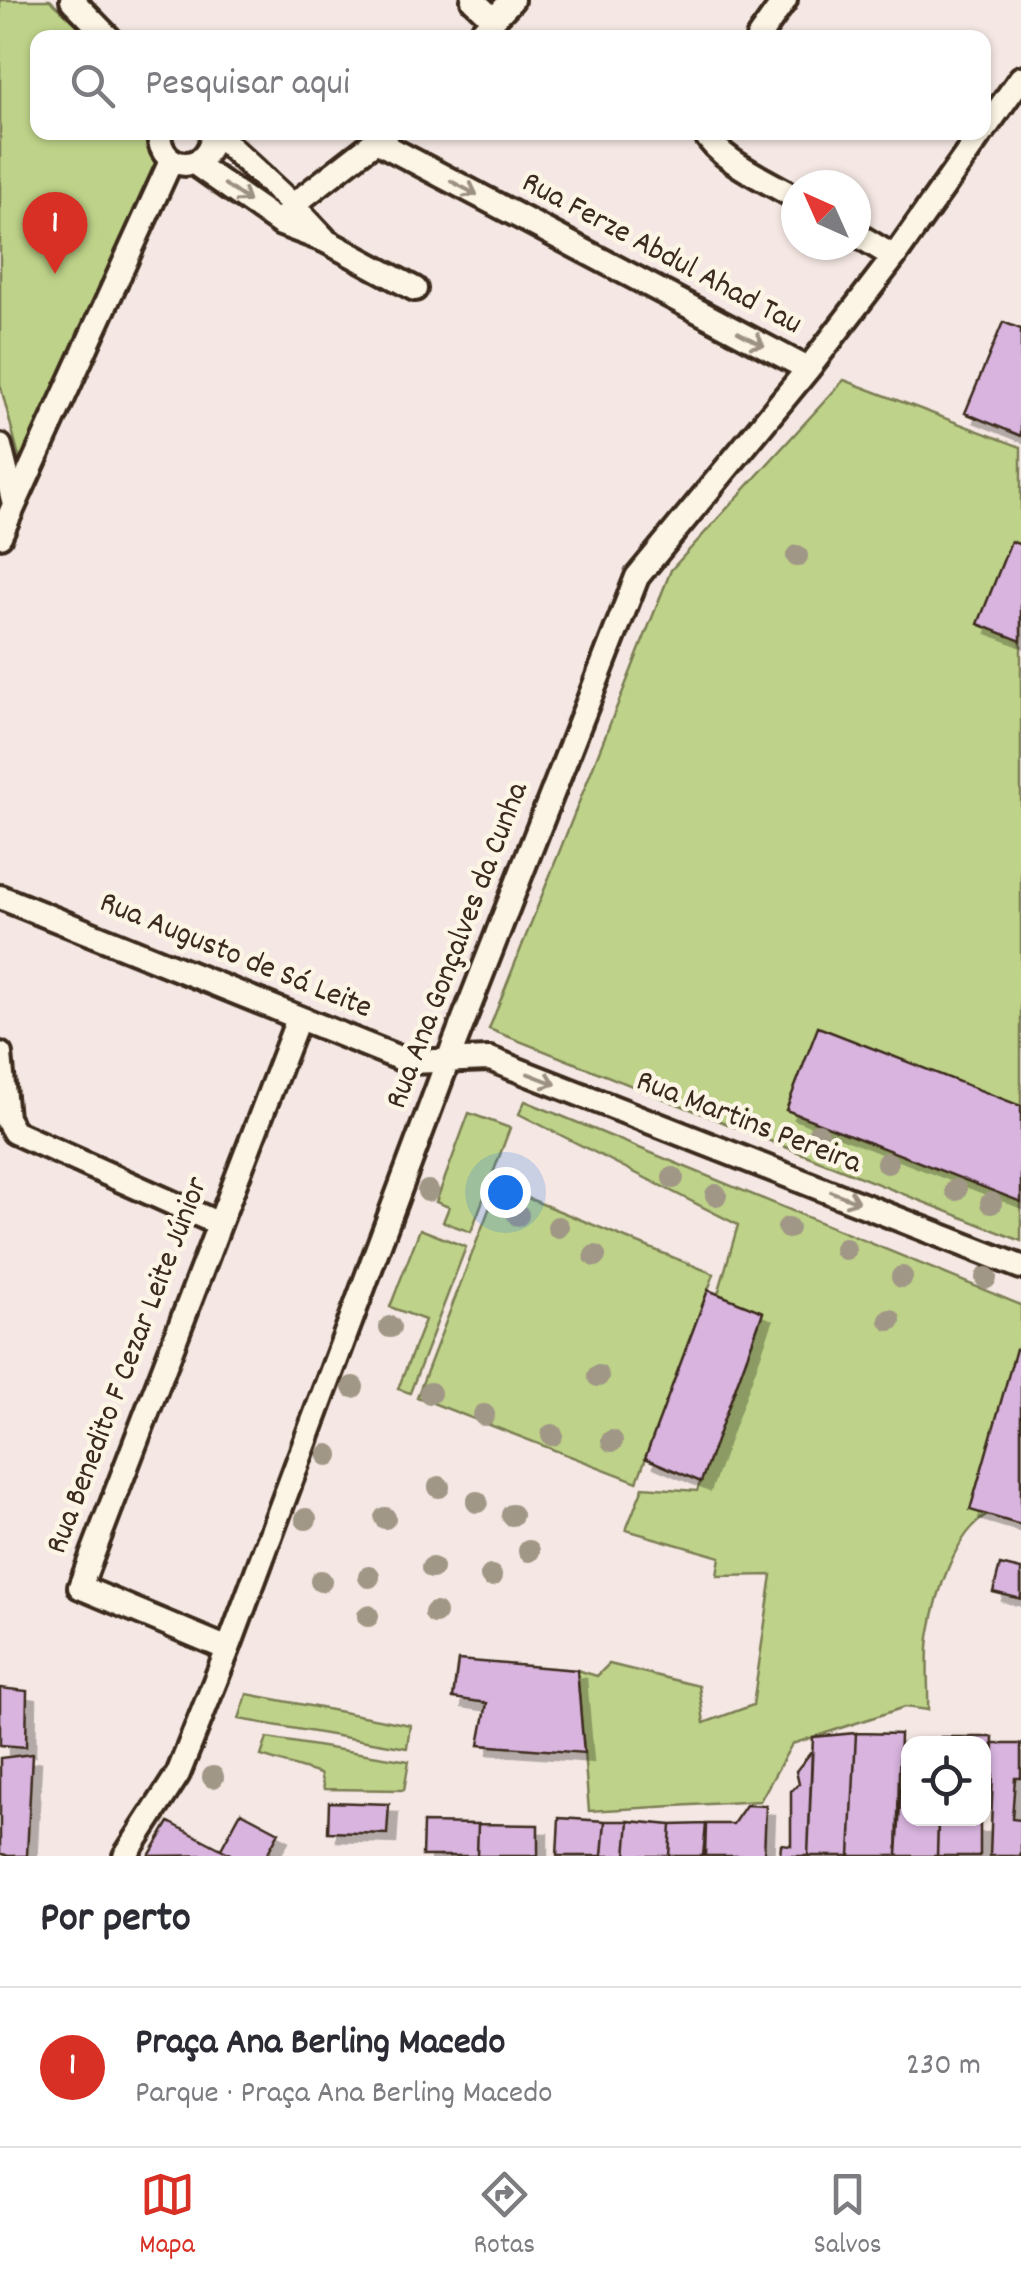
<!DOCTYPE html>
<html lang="pt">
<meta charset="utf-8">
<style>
:root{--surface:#fff;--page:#f7f7f7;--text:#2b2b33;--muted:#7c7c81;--line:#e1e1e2;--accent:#d93025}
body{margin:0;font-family:Dekko,sans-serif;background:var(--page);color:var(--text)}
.controls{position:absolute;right:30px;bottom:30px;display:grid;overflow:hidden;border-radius:20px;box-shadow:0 2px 8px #0004}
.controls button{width:90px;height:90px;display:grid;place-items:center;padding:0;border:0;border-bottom:2px solid var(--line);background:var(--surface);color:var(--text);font:50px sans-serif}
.compass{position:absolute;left:781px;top:170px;width:90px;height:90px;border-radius:50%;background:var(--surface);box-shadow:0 2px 8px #0004;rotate:315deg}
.you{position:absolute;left:505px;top:1192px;width:35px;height:35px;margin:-25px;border:8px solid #fff;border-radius:50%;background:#1a73e8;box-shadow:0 0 0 15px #1a73e833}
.badge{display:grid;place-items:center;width:65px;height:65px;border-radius:50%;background:var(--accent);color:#fff;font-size:32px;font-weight:700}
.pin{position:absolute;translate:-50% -82px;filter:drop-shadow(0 2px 5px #0008)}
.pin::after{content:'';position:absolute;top:52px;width:35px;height:30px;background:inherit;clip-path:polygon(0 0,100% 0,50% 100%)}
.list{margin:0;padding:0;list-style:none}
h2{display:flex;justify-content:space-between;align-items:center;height:130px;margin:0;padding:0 40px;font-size:42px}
h2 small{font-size:32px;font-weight:400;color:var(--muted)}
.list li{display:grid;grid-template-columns:65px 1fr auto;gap:30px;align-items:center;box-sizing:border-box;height:160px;padding:0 40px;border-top:2px solid var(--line)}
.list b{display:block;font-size:38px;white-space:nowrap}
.list p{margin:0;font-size:32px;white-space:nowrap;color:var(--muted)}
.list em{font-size:32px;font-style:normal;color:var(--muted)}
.icon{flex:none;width:55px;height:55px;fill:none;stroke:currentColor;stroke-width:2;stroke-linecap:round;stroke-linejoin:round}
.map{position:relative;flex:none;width:1021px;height:1856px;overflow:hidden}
.search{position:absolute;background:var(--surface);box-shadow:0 2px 8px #0004;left:30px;right:30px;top:30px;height:110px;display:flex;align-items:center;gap:25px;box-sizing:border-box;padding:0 35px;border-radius:20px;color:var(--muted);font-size:38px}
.sheet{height:290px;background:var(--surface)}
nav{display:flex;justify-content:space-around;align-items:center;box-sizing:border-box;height:140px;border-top:2px solid var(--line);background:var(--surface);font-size:28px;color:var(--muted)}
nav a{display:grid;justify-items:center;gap:5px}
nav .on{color:var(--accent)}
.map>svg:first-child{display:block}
</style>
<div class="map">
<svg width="1021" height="1856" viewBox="0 0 1021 1856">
<defs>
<filter id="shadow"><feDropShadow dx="9" dy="9" stdDeviation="0" flood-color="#0004"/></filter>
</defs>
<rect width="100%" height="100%" fill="#f5e8e4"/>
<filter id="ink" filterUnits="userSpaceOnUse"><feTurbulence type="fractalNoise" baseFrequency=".01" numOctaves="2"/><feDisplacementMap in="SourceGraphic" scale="20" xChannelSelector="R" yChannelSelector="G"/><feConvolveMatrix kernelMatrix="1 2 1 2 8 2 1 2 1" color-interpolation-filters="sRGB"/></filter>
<g filter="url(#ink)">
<path fill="#bed389" stroke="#7c7e54" stroke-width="2.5" d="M0,0H50L91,37L38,38V132L146,133L160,163L21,464L0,384Z
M844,380L1021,447V1241L489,1029L671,570Z
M525,1101L1021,1305V1350L1016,1349L988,1515C955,1531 936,1597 930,1631C925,1656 929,1685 928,1710L905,1707L792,1744L760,1801L589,1811L577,1670L597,1676L609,1664L699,1686L704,1723L753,1705L772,1575L717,1576L720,1557L626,1530L643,1487L697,1491L763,1313L718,1294L738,1225L519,1114Z
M469,1113L510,1128L471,1232L443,1222L449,1207L436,1202Z
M498,1186L714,1274L637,1482L417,1397Z
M420,1229L466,1247L410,1393L398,1389L425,1320L390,1307Z
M247,1694L410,1725L407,1748L239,1719Z
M267,1738L409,1761L404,1790L324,1789L320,1774L261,1756Z"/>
<path fill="#d8b4de" stroke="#3b2a1e" stroke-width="2.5" filter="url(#shadow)" d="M1003,322L1021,329V436L965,413Z
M1011,541L1021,545V641L978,624Z
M818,1027L1021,1106V1202L786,1110Z
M708,1290L763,1312L701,1482L645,1458Z
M1016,1349L1021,1350V1525L970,1510Z
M1000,1565L1021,1570V1599L993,1592Z
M458,1660L577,1670L584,1753L479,1745L487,1703L453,1698Z
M0,1688L27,1691L26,1747L0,1745Z
M856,1733L900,1734L897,1856H850Z
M856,1733L850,1856H808L813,1737Z
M941,1737H993L992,1783H984V1744H941Z
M994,1744H1021V1778H1015L1012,1819L1021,1820V1856H990Z
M812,1751L808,1856H780L781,1844L791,1845V1791L799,1784L796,1771Z
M32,1754L27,1856H8L0,1853V1758Z
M901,1788H908V1818H938L937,1856H897Z
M329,1802L389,1804L387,1834L328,1832Z
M746,1805L766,1806L764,1856H705L706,1824H733Z
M241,1812L279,1832L266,1856H234L221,1849Z
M559,1818L605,1821L602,1856H557Z
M605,1821H629L626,1856H602Z
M629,1821L671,1825L669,1856H626Z
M169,1822L221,1849L232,1855L149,1856Z
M423,1823L478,1824L477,1856H422Z
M478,1824L538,1825V1856H477Z
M706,1824L703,1856H669L671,1825Z
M938,1824H980V1856H937Z"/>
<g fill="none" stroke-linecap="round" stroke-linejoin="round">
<defs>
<path id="street" d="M72,0L109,38
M473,0L493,19
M476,38L512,0
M758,38L785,0
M984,130L1021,78
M159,132C159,176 214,173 212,132
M214,132L293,205L324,238
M704,132C721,162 767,180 796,198
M378,142L808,369
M194,163L281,224L326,241L415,289
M285,217L293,205L387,132
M856,234L894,257
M0,446L14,504
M0,536L171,161
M0,897L409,1062L490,1059L1021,1267
M0,1054L6,1118L14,1132L217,1223
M228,1649L80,1587L298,1019
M125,1856L178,1774L228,1649L448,1060L637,577L808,369L894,257L982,132"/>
</defs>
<use href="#street" stroke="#3b2a1e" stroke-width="30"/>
<use href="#street" stroke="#fcf5e5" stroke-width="22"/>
</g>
<g fill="#a19786">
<circle cx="797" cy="556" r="11"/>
<circle cx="818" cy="1134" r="11"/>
<circle cx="887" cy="1163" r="11"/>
<circle cx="673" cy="1178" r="11"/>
<circle cx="956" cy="1190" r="11"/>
<circle cx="428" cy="1191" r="11"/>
<circle cx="716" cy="1195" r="11"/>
<circle cx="991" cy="1203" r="11"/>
<circle cx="518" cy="1215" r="11"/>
<circle cx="558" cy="1227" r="11"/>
<circle cx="788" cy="1228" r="11"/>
<circle cx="845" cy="1249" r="11"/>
<circle cx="595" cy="1256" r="11"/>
<circle cx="902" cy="1277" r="11"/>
<circle cx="986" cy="1278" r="11"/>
<circle cx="890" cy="1320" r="11"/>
<circle cx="390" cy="1327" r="11"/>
<circle cx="598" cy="1376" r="11"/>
<circle cx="353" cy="1387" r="11"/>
<circle cx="430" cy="1393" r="11"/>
<circle cx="484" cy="1415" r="11"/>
<circle cx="552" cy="1435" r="11"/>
<circle cx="612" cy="1441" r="11"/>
<circle cx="328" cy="1455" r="11"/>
<circle cx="439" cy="1487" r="11"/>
<circle cx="477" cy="1502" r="11"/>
<circle cx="512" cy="1515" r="11"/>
<circle cx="385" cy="1518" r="11"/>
<circle cx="306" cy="1519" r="11"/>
<circle cx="529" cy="1551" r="11"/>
<circle cx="432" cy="1568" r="11"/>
<circle cx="491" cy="1576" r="11"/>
<circle cx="369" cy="1577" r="11"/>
<circle cx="321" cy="1581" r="11"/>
<circle cx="435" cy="1613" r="11"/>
<circle cx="368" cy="1616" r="11"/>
<circle cx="213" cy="1777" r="11"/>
</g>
<defs><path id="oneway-shaft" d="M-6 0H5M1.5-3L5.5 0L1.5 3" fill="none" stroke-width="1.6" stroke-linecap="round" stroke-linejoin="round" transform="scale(2.5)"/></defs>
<g stroke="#9c9082">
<use href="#oneway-shaft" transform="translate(464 188) rotate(28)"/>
<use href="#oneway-shaft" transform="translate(237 193) rotate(35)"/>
<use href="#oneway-shaft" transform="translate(751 339) rotate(28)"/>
<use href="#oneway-shaft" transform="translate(542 1079) rotate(21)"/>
<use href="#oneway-shaft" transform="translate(845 1197) rotate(21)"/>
</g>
</g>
<g text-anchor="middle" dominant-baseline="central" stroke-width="9" stroke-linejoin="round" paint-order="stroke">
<g font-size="32" fill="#3b2a1e" stroke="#fcf5e5">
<text transform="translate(661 255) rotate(28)">Rua Ferze Abdul Ahad Tau</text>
<text transform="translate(459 946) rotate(-69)">Rua Ana Gonçalves da Cunha</text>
<text transform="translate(235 957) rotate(22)">Rua Augusto de Sá Leite</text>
<text transform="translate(748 1124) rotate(21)">Rua Martins Pereira</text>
<text transform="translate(129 1366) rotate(-69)">Rua Benedito F Cezar Leite Júnior</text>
</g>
</g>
</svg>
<div class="controls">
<button><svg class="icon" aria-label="locate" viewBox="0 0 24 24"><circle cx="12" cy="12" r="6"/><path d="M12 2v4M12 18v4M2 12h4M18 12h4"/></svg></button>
</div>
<svg class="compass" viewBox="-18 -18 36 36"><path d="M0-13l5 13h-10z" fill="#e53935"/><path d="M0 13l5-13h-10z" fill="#7c7c81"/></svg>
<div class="you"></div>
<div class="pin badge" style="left:55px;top:274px">1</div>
<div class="search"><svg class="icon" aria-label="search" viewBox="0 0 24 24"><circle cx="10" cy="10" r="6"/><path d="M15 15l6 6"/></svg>Pesquisar aqui</div>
</div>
<section class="sheet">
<h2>Por perto<small></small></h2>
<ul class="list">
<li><span class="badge">1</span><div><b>Praça Ana Berling Macedo</b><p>Parque · Praça Ana Berling Macedo</p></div><em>230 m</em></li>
</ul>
</section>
<nav>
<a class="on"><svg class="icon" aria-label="map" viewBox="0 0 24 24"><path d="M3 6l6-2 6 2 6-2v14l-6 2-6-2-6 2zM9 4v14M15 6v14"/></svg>Mapa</a>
<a><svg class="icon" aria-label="directions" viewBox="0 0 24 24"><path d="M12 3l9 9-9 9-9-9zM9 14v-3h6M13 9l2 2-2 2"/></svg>Rotas</a>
<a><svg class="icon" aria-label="saved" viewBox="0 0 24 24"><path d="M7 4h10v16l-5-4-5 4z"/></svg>Salvos</a>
</nav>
